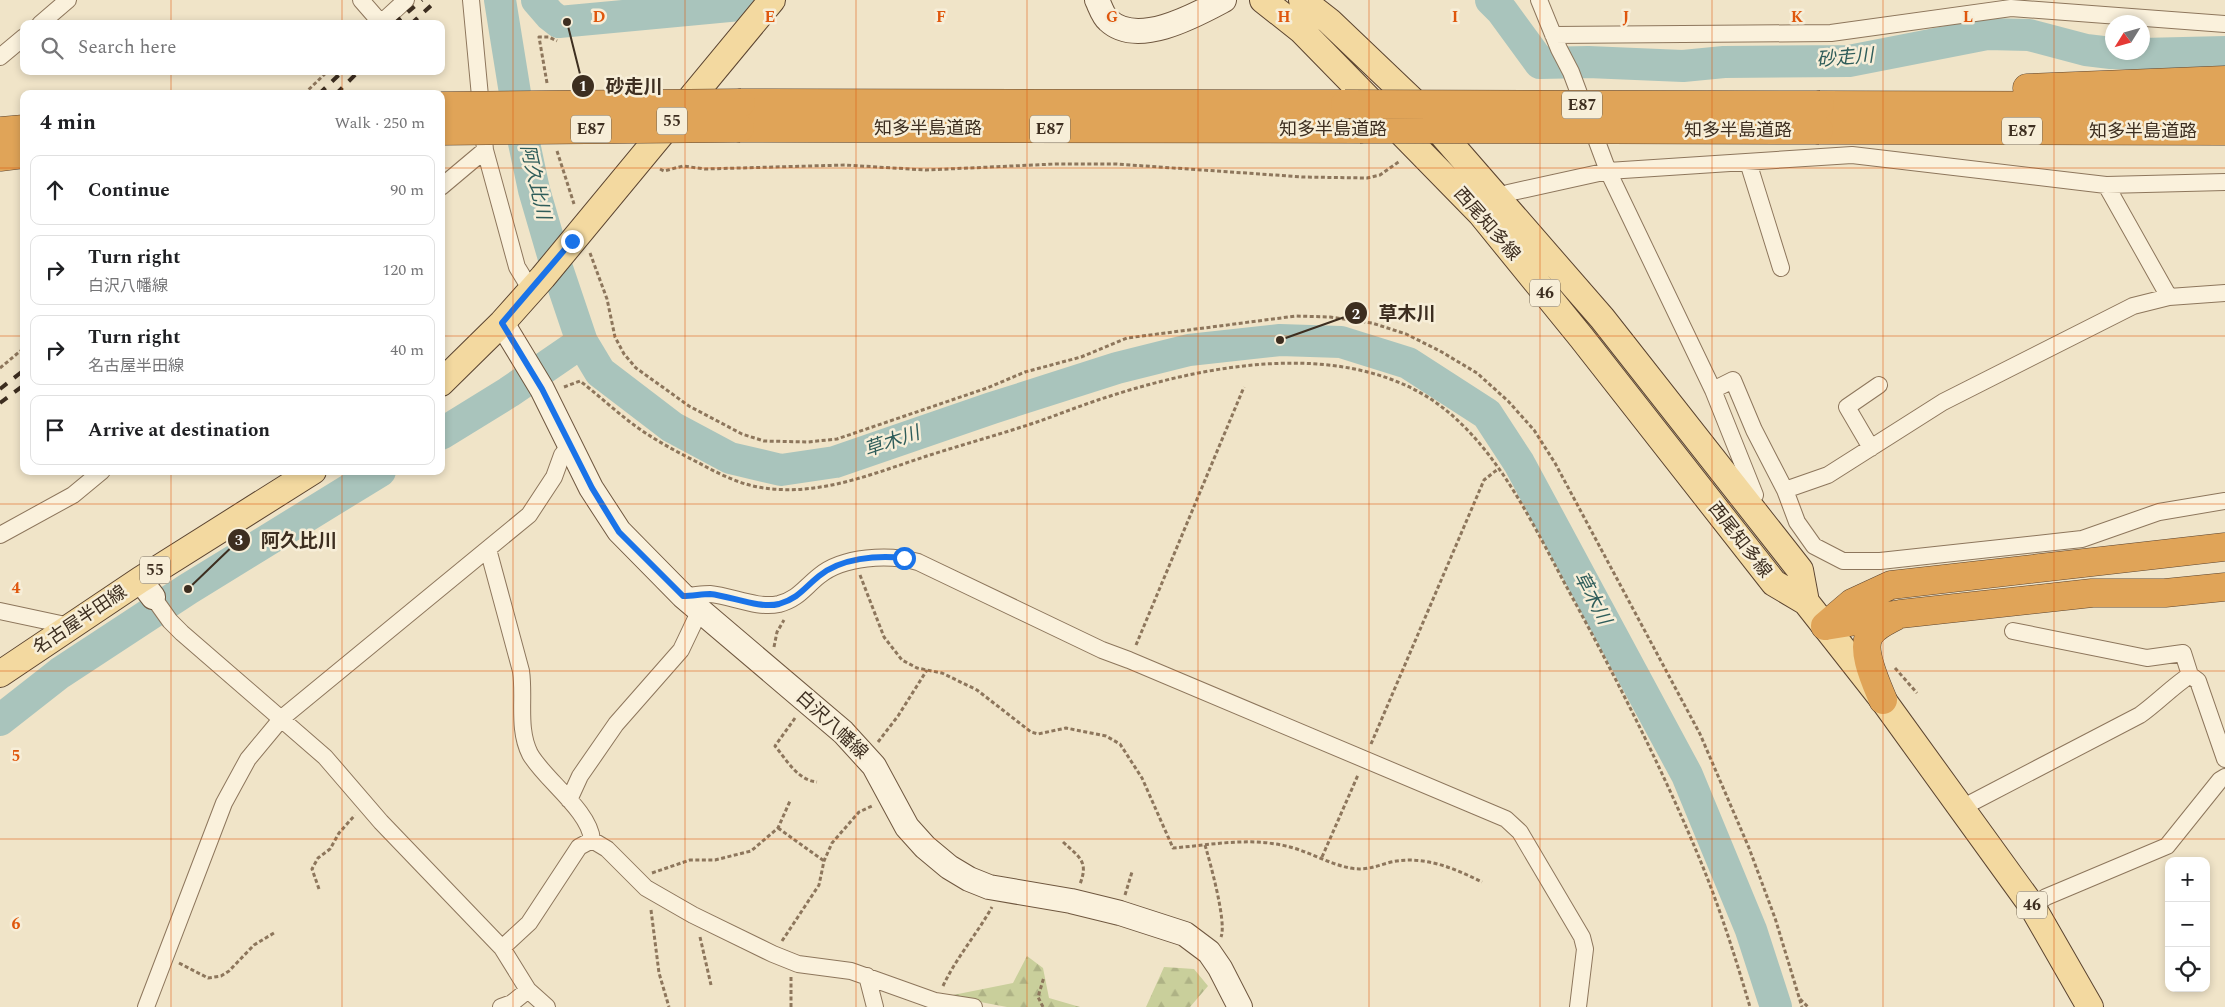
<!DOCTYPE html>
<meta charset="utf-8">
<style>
:root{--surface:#fff;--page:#f6f6f6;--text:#202124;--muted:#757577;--line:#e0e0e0}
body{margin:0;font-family:Spectral,"Noto Sans JP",serif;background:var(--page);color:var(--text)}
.controls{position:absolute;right:15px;bottom:15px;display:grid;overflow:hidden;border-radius:10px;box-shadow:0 2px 8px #0003}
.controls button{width:45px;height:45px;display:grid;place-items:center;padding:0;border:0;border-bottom:1px solid var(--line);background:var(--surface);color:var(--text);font:25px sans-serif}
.compass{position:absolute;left:2105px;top:15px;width:45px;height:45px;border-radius:50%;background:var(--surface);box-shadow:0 2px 8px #0003;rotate:233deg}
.stop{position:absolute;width:15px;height:15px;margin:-11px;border:4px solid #1a73e8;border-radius:50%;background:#fff}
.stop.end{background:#1a73e8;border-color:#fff;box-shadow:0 1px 5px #0008}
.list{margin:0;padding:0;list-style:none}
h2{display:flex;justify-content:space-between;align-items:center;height:65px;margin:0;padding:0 20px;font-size:21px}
h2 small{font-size:16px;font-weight:400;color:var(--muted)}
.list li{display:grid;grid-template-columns:32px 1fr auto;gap:15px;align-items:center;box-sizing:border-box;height:70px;margin:0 10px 10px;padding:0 10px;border:1px solid var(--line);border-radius:10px}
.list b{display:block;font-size:19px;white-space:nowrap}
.list p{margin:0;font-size:16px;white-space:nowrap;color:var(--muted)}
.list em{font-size:16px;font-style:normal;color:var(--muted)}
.icon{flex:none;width:28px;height:28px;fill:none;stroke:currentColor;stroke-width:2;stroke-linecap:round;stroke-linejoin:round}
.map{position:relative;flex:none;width:2225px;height:1007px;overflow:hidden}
.search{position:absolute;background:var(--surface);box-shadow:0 2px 8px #0003;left:20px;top:20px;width:425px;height:55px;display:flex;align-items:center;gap:12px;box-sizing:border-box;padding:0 18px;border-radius:10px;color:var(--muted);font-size:19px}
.panel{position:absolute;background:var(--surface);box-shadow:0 2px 8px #0003;left:20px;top:90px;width:425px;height:385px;border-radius:10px}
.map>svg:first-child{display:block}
</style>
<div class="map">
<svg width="2225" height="1007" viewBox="0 0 2225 1007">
<defs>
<pattern id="forest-firs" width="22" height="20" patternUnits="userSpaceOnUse" patternTransform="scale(1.25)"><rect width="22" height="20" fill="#c9cf9b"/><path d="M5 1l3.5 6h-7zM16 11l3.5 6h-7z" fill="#aeb285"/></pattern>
</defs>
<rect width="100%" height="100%" fill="#f0e4c8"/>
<path fill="url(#forest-firs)" d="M1027,956L1043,968L1049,998L1080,1007H1007L948,996L1013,983Z
M1164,967L1194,969L1208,986L1190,1007H1146Z"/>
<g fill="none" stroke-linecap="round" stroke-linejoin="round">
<path stroke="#a9c4bc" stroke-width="32" d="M500,0L520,124L534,190L555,262L582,342L600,372L672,427L730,458L781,470L835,462L992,408L1117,368L1189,350L1280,340L1341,342L1408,363L1487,414L1519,463L1687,775L1751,930L1776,1007
M537,0L550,15L559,22L740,5
M1491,0L1502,11L1540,63L1588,62L1683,66L1724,62L1849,61L1987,34L2029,35L2086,50L2111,53L2142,54L2225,52
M441,434L509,392L582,342
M0,720L60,673L188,589L380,471"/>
<defs>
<path id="street" d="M361,0L381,23L406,0
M471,0L485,150L517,267L531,290
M1539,0L1559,49L1571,72L1608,171L1713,390L1755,495
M40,24L68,0
M1553,35L1831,33L2011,8L2225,24
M0,57L24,37
M1748,162L1781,268
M2106,185L2169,297
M441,187L485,150
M1496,197L1508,193L1608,171L1852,155L2106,185L2225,182
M1713,390L1733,380L1754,430L1785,490L1828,475L1943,402L2133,306L2169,297L2225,293
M1871,448L1847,407L1879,385
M1785,490L1797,522L1814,546L1843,561H1880L2082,539L2159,512L2225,501
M0,535L73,495L102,471
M488,549L521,671C525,698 517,728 530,754C544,779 590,811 592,840
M683,596C692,596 701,594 710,594C732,596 757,609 779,604C798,599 804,588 819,576C843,556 889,554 918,562L1102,650L1129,660L1506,819L1520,832L1582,937L1585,949L1578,1007
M153,597L170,621L182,633L325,757L381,822L502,948L528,990L547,1007
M0,611L70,626
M2013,631L2147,658L2183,653L2190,675L2198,681L2225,759
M569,800L580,776L616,724L681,650L700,610
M1964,809L1973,802L2140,715C2158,702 2172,687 2190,675
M2032,906L2046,897L2167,846L2220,780L2225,777
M502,948L529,923L579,847L592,840L607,849L646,888L693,915L773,954L798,964L851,971L935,1001L974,1007
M867,976L875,1007
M146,1007L224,803L248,759L282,718L529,515L554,477L562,455L570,445
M501,1007L512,1003L528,990"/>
<path id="secondary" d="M1097,0C1100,6 1103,16 1108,20C1137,48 1196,15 1224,0
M502,323L542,389L591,488L619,531L683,596L843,732L874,766L907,827L925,847L949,867L969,879L989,887L1071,901L1120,913L1185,934L1209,952L1220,968L1240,1007
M140,580L153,597"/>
<path id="primary" d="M1263,0L1301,30L1481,214L1581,337L1774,583L1806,602L1883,700L2032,906L2090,1007
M1302,0L1329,21L1414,102L1602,318L1800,570L1806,602
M441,383L502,323L543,277L772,0
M0,674L140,580L313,471"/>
<path id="highway" d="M2027,88L2225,80
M741,103L1345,104
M1820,105L2225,106
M740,128L1360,129
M1819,130L2225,131
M0,131L24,129
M0,157L24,154
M1825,626L1852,603L1891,585L2225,547
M1825,626L1900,614L2092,593H2165L2225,587
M1883,700C1877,685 1859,648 1871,633C1877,625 1887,621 1896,616"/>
</defs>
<use href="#street" stroke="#8d765c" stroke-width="18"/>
<use href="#secondary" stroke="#6f573f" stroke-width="26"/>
<use href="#primary" stroke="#5b4430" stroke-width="28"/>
<use href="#highway" stroke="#5b4430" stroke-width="29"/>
<path stroke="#8d765c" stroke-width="3" stroke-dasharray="4 2.5" stroke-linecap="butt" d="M547,83L539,37H549L557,41
M304,94L328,71
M557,151L574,204
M660,169L664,171L683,166L705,169L845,165L926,170L1055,164H1116L1303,177L1367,178L1380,175L1400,161
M590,253L607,299L615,337L624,354L636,368L689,406L742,434L764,441L808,442L837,439L987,388L1025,372L1081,357L1127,338L1296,316L1330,317L1372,323L1406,334L1440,351L1477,373L1508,401L1534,430L1555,463L1700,734L1749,848L1775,918L1802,1007
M0,368L24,348
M564,387L580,381C597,394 613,409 630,422C651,438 675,451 699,463C717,473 737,483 758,487C818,498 874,473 930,455C965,444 1001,434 1037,422C1057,415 1077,407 1098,400C1194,368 1324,340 1419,392C1493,433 1532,524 1571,595C1617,680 1661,766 1698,855C1719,905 1735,956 1750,1007
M860,575L884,637L902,660L917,668L942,673L977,690L1031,732L1038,734L1066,728L1106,736L1120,744L1142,778L1173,848C1211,845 1248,837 1286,846C1308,851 1329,864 1350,868C1365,871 1377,866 1391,862C1423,855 1454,868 1482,882
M1136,645L1244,387
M774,647L777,632L784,620
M1895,668L1917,693
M795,718L775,746C787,760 797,780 817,782
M878,742L898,716L927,670
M1371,744L1484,480L1498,469
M778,828L824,861
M1063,842C1079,857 1089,861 1080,884
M1205,845C1210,862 1227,923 1221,937
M1322,857L1358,775
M652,873L690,860H715L751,851L778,828L790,801
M319,889L312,869L318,858L330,849L339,833L355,815
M1125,895L1132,872
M651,910L659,973L669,1007
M700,937L711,985
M782,941L819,885L824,861L832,843L859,812L874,805
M179,963L208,978L221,976L229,971L254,945L274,933
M943,986C956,958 977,934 992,907
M1800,999L1808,1007
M791,1007V977
M1043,1007L1038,997L1044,977"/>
<use href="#street" stroke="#faf1dc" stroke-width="16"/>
<use href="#secondary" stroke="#faf1dc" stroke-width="24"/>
<use href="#primary" stroke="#f3d9a0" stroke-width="26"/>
<use href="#highway" stroke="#e0a458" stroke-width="28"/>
<path stroke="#3d2e20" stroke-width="4" stroke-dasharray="9 9" stroke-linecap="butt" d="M394,24L422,0
M411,24L437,0
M319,94L343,71
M336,94L359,71
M0,389L24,370
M0,403L24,385"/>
<defs>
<path id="highway-bridge" d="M1345,104L1820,105
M441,106L741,103
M1360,129L1819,130
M441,131L740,128"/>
</defs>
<use href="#highway-bridge" stroke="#5b4430" stroke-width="29" stroke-linecap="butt"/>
<use href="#highway-bridge" stroke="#e0a458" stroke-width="28"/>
</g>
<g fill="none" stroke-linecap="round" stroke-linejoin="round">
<path stroke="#1a73e8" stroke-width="6" d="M572,241L502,323L542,389L592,488L619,532L683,596C692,596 702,594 710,594C731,596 759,609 779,604C799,598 804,588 819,576C841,558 877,555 904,558"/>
</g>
<path fill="none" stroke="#df570d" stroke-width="1" stroke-opacity="0.55" d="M171,0V24M342,0V24M513,0V1007M685,0V1007M856,0V1007M1027,0V1007M1198,0V1007M1369,0V1007M1540,0V1007M1712,0V1007M1883,0V1007M2054,0V1007M171,71V94M342,71V94M0,168H24M441,168H2225M0,336H24M441,336H2225M171,471V1007M342,471V1007M0,504H2225M0,671H2225M0,839H2225"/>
<g text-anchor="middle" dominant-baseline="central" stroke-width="5" stroke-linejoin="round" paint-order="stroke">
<g fill="#f7eed8" stroke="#756857" stroke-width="1">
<rect x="1562" y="91.5" width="40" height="27" rx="4"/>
<rect x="657" y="107.5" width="30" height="27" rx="4"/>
<rect x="571" y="115.5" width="40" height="27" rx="4"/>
<rect x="1030" y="115.5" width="40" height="27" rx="4"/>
<rect x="2002" y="117.5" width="40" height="27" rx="4"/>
<rect x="1530" y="279.5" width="30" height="27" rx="4"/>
<rect x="140" y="556.5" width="30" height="27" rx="4"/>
<rect x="2017" y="891.5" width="30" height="27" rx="4"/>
</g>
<g font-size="16" font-weight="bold" fill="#3d2e20">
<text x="1582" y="105">E87</text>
<text x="672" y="121">55</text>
<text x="591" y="129">E87</text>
<text x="1050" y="129">E87</text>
<text x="2022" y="131">E87</text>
<text x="1545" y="293">46</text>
<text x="155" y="570">55</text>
<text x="2032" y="905">46</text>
</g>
<g font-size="18" fill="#3d2e20" stroke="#f7eed8">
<text x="928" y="128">知多半島道路</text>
<text x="1333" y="129">知多半島道路</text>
<text x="1738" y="130">知多半島道路</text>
<text x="2143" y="131">知多半島道路</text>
<text transform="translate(1487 224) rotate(49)">西尾知多線</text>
<text transform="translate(1740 540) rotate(52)">西尾知多線</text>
<text transform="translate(80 620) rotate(-34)">名古屋半田線</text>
<text transform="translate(832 725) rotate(43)">白沢八幡線</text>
</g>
<g font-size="19" font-style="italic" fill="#2f5d5a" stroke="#f7eed8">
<text transform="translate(1845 58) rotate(-5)">砂走川</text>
<text transform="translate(535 182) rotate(77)">阿久比川</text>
<text transform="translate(892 442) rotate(-19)">草木川</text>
<text transform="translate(1592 598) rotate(62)">草木川</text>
</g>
</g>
<g font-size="16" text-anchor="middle" font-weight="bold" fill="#df570d" stroke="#f7eed8" stroke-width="5" stroke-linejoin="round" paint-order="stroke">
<text x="599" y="22">D</text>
<text x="770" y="22">E</text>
<text x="941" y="22">F</text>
<text x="1112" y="22">G</text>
<text x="1284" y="22">H</text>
<text x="1455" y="22">I</text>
<text x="1626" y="22">J</text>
<text x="1797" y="22">K</text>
<text x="1968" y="22">L</text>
<text x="16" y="593">4</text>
<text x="16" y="761">5</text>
<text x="16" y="929">6</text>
</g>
<path fill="none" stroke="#3d2e20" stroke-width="2" d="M567 22L583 86M1280 340L1356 313M188 589L239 540"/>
<g fill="#3d2e20" stroke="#f7eed8" stroke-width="2">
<circle cx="567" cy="22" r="5"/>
<circle cx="1280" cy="340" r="5"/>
<circle cx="188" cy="589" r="5"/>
<circle cx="583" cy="86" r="12"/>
<circle cx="1356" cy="313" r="12"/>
<circle cx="239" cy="540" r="12"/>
</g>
<g font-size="15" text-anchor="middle" font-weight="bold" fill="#fff">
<text x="583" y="91">1</text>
<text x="1356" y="319">2</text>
<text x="239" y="545">3</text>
</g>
<g font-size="19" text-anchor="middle" font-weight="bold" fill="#3d2e20" stroke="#f7eed8" stroke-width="5" stroke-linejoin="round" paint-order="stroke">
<text x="634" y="93">砂走川</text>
<text x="1407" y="320">草木川</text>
<text x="299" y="547">阿久比川</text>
</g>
</svg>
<div class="controls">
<button>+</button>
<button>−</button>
<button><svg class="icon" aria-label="locate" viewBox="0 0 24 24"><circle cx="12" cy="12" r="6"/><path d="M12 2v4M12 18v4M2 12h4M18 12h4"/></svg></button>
</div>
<svg class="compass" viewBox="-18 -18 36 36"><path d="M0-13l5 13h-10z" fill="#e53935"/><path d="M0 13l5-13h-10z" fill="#757577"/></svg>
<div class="stop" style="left:904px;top:558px"></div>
<div class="stop end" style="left:572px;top:241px"></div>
<div class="search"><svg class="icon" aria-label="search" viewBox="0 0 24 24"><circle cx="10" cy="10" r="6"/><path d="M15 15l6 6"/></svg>Search here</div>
<section class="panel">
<h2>4 min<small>Walk · 250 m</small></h2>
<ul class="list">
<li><svg class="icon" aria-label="ahead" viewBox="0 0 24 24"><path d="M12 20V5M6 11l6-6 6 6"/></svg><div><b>Continue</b></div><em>90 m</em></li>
<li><svg class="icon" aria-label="right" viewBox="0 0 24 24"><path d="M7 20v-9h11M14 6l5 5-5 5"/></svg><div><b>Turn right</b><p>白沢八幡線</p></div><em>120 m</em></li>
<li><svg class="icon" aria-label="right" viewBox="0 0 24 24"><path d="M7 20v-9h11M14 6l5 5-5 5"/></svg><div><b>Turn right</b><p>名古屋半田線</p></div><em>40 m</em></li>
<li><svg class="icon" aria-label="arrive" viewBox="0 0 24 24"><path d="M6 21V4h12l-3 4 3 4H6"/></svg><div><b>Arrive at destination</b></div></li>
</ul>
</section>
</div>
